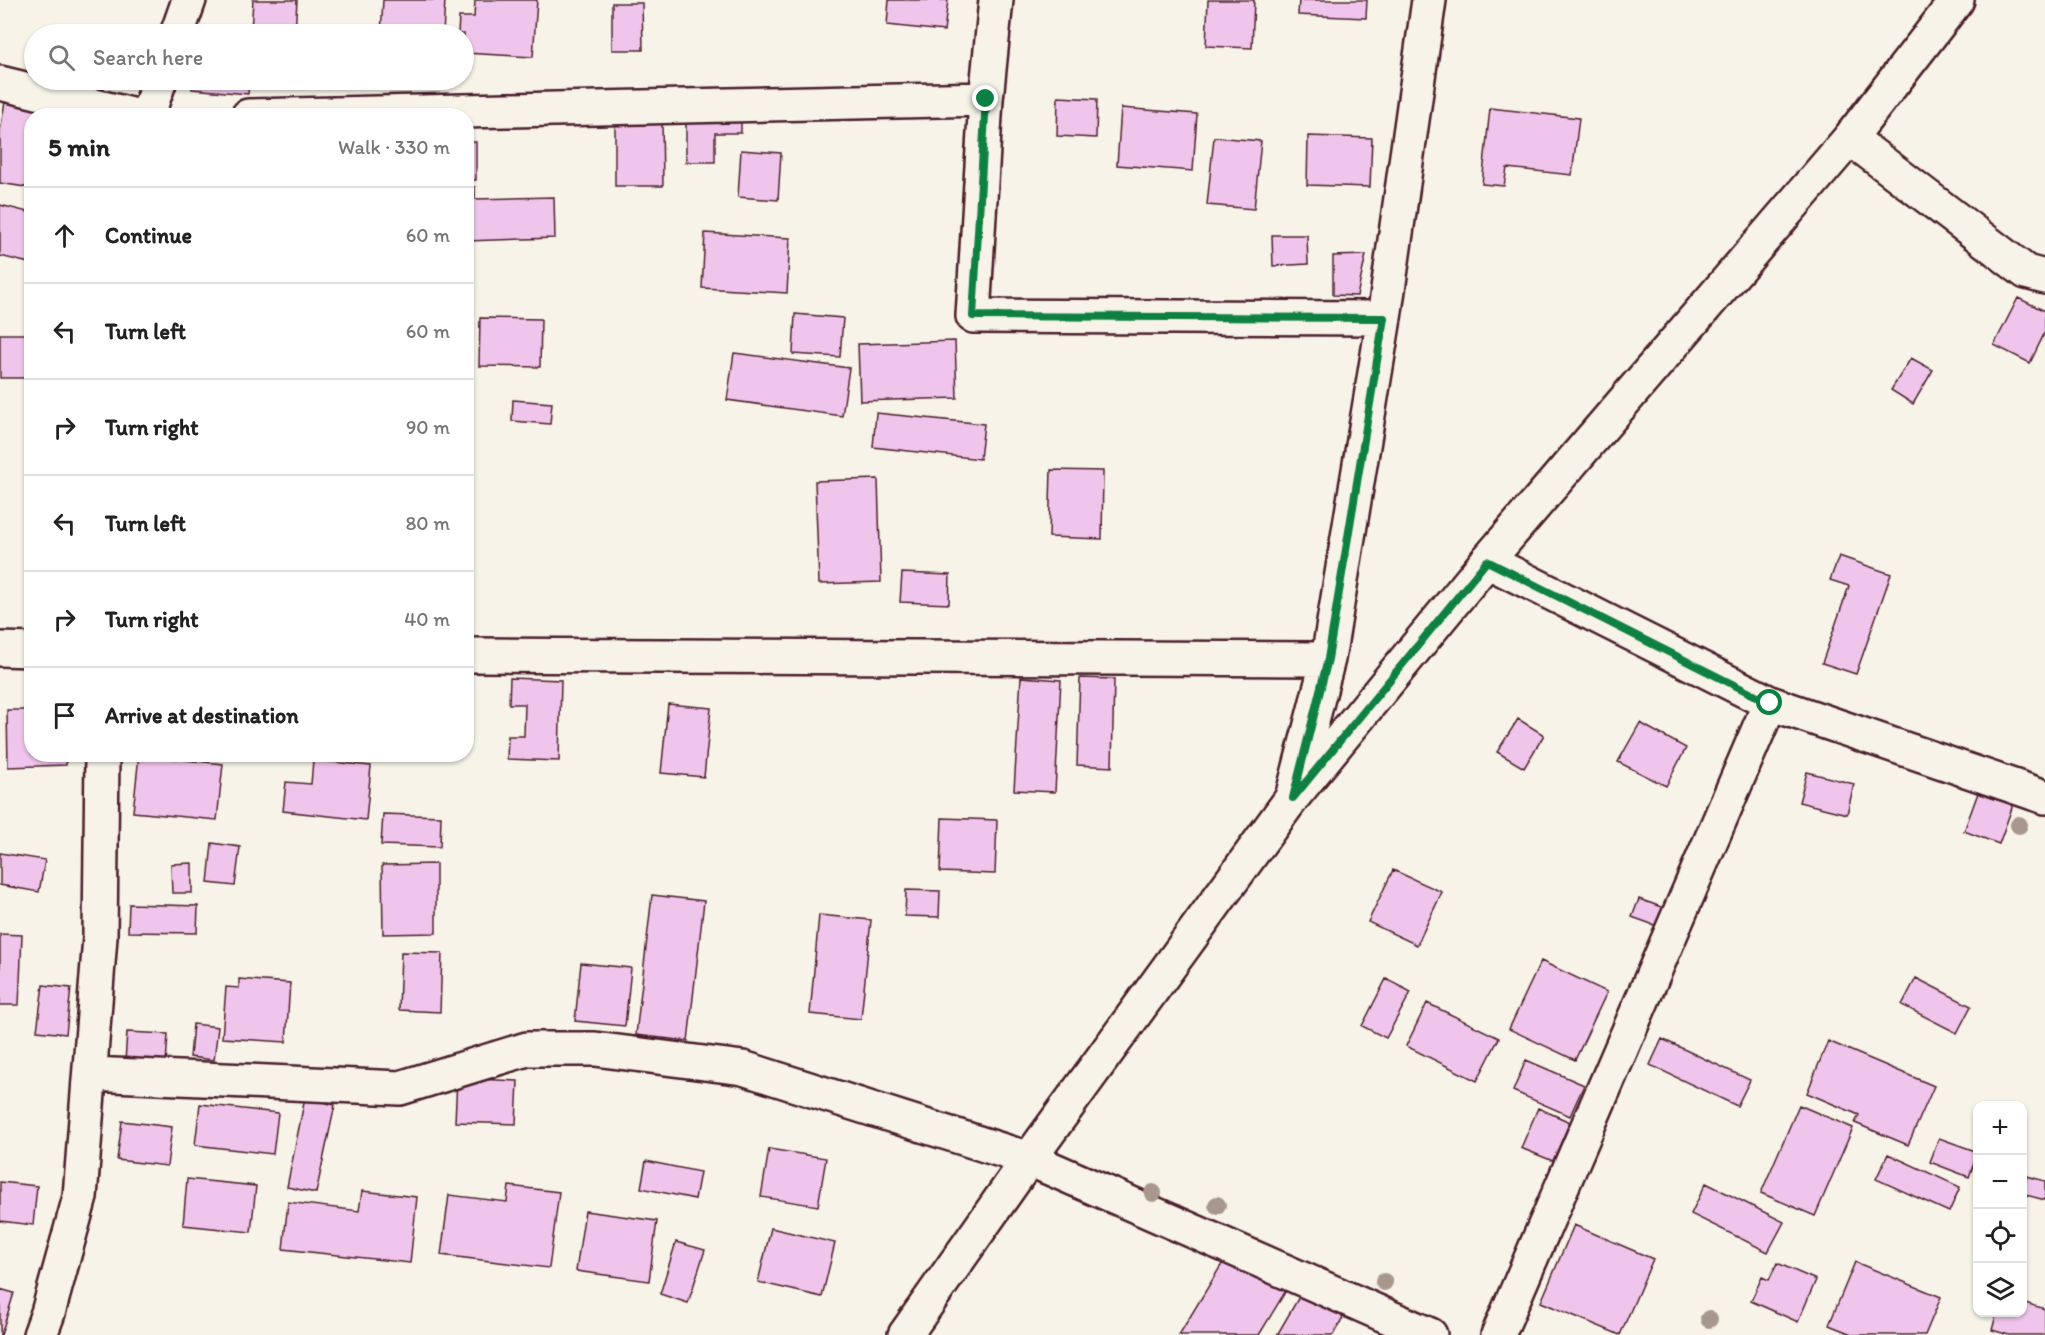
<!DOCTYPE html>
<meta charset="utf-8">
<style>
:root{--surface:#fff;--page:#f2f2f2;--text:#222;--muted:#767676;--line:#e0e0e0}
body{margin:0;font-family:Itim,sans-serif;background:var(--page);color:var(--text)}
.controls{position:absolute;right:18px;bottom:18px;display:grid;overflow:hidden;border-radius:12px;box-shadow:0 2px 4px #0004}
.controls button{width:54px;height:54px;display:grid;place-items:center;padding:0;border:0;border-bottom:2px solid var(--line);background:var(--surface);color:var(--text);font:30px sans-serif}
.stop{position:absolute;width:18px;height:18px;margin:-14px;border:4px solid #0b8043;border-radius:50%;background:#fff}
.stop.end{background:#0b8043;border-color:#fff;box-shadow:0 2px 6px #0008}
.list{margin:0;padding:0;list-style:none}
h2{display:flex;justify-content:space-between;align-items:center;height:78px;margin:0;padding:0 24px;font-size:26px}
h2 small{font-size:20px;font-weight:400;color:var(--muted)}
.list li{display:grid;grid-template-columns:39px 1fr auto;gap:18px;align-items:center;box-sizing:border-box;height:96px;padding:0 24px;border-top:2px solid var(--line)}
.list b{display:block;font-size:22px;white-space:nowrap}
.list em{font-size:20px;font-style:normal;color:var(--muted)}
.icon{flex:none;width:33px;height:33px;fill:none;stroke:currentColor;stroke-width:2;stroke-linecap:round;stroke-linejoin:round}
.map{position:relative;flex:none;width:2045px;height:1335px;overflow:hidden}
.search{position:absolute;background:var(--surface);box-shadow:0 2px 4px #0004;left:24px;top:24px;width:450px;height:66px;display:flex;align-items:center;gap:15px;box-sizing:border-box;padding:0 21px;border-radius:33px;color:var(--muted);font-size:22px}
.panel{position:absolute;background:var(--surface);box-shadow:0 2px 4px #0004;left:24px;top:108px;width:450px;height:654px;border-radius:24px}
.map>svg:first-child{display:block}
</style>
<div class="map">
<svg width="2045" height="1335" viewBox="0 0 2045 1335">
<rect width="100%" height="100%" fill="#f7f3e8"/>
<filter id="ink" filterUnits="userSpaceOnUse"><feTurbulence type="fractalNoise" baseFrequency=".0167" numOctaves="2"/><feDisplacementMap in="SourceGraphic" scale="12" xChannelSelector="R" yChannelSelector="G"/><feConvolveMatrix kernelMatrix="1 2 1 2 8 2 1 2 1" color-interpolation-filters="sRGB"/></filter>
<g filter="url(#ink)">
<path fill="#f0c5eb" stroke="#4a1f2b" stroke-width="1.5" d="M253,0H297L295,34L251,31Z
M383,0H445L443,34H381Z
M475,0H537L533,57L464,53V34H458L459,17H474Z
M889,0H948L944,31L887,25Z
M1208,0H1254L1252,48L1206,46Z
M1299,0H1367L1366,18L1298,15Z
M612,3H642L643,50H612Z
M193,80H249L248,94L192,89Z
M6,96L47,102L45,116H32V188L0,183V132Z
M1058,97L1097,99L1096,138L1057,136Z
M1121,108L1197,114L1193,171L1117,165Z
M1490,108L1579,118L1572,175L1507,168L1504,186L1482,184Z
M686,110H741V133H715V162H686Z
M615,119L662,120L663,186H615Z
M1308,136L1372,138L1370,187L1307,185Z
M1214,137L1261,141L1254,209L1207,205Z
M466,142H476V180H466Z
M741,150L781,153L778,200L738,197Z
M466,187H475V199L554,197L555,238L466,241Z
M0,205L32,213V252L29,263L0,256Z
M705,233L790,238L787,293L702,288Z
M1272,235H1307L1308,264L1273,266Z
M1366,255L1357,296L1333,295V256Z
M2018,298L2045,311V332L2030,363L1994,345Z
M795,314L843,318L840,357L793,354Z
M480,318L541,319L540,367L479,366Z
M0,334H32V378H0Z
M955,341L957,398L860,401L858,344Z
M734,353L849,368L842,416L727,400Z
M1911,358L1933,370L1913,404L1891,390Z
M513,400L552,403L550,424L512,421Z
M876,413L984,424L980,459L873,447Z
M1051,470L1103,471L1102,539L1049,537Z
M878,479L881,582L819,584L815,481Z
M1839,556L1891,574L1856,674L1822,663L1849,586L1830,580Z
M902,573L950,575L949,604L900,602Z
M1021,677L1061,680L1055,792L1014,790Z
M510,678L561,680L559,761L507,759L508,736H524L525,704H509Z
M1080,678L1114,679L1112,767L1077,765Z
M668,704L711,708L704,777L661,773Z
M7,710H32V754H66V765L8,767Z
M1518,719L1544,735L1524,768L1497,752Z
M1640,723L1686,748L1666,786L1618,762Z
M139,755L223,764L217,820L133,812Z
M313,760L371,766L366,820L283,811L286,782L311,784Z
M1807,772L1854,784L1847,814L1799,802Z
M1978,793L2013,805L1999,844L1964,831Z
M383,814L441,816L440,847L381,845Z
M942,818L997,820L995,874L940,872Z
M212,843L240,847L235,886L208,883Z
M0,853L45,860L39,892L0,885Z
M192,863V893H172L171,864Z
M436,864V933L383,934L382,865Z
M1393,870L1442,892L1417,945L1368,922Z
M906,890L940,891L939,917L905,916Z
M652,895L704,901L688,1041L636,1035Z
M1639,899L1664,908L1657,926L1632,917Z
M129,904L198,906L197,933L128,932Z
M819,915L871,920L861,1019L810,1014Z
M0,934L22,935L19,1005H0Z
M401,952L442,953L440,1012L399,1010Z
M1541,961L1607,992L1575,1060L1509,1029Z
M581,963L631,968L625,1026L575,1021Z
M1916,978L1971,1006L1957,1033L1902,1005Z
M239,979L290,983L286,1042L222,1038L226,987L239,988Z
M1386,979L1411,992L1386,1038L1362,1026Z
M43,985L71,988L66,1034L37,1031Z
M1427,1003L1499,1038L1477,1081L1406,1046Z
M193,1024L218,1027L214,1060L190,1057Z
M127,1032L168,1034L166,1064L125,1062Z
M1662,1039L1750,1080L1737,1106L1650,1065Z
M1828,1041L1934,1086L1908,1145L1855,1123L1859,1115L1807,1093Z
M1526,1060L1584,1085L1570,1116L1513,1091Z
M457,1078L518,1081L516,1124L455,1122Z
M305,1098L335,1105L316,1193L287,1187Z
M200,1104L278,1113L273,1154L195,1145Z
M1799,1105L1853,1128L1815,1216L1761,1193Z
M1538,1108L1570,1122L1553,1161L1521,1148Z
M122,1121L172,1127L167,1166L117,1160Z
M1939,1138L1978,1152L1969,1177L1930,1162Z
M769,1149L826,1158L818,1206L761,1197Z
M1888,1154L1960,1187L1949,1212L1876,1179Z
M646,1161L700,1172L695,1199L641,1188Z
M2027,1176L2045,1181V1200L2022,1194Z
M187,1179L256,1186L251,1232L183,1225Z
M0,1182L37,1186L33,1225L0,1221Z
M1706,1183L1784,1222L1768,1252L1691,1214Z
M509,1186L559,1192L549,1268L441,1255L449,1195L507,1202Z
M362,1191L417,1197L410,1263L283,1249L288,1202L359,1211Z
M585,1211L657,1221L649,1281L576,1271Z
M1574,1225L1653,1259L1620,1335L1541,1302Z
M771,1228L835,1243L822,1297L758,1282Z
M676,1242L705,1250L688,1303L660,1294Z
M1231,1249L1290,1284L1259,1335H1179Z
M1855,1262L1941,1297L1925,1335H1854L1829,1325Z
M1777,1263L1816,1280L1798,1322L1751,1301L1762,1277L1769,1280Z
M0,1289L14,1293L1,1335H0Z
M1303,1290L1345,1314L1333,1335H1277Z
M2022,1302L2045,1309V1335H2009L1992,1330L1997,1312H2022Z"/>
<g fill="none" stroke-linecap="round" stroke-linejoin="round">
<defs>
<path id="street" d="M996,0L986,99L973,316L1384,318
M177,34L189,0
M0,83L136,116
M147,116L160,80
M248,116L986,99
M1850,138L2026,272L2045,277
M1487,561L1770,703L2045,797
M0,649L32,650
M466,655L1328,659
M1292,798L1328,659L1384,318L1429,0
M91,1074L400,1088L527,1049H595L743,1068L1029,1159L1430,1335
M40,1335L48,1313L80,1197L100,937L102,754
M1498,1335L1770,703"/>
<path id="secondary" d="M905,1335L1029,1159L1292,798L1487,561L1850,138L1957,0"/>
</defs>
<use href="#street" stroke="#4a1f2b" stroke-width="38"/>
<use href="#secondary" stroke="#4a1f2b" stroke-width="38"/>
<use href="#street" stroke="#f7f3e8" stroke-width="33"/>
<use href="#secondary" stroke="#f7f3e8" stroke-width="33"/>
</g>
<g fill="#a8978d">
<circle cx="2019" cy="825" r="9"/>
<circle cx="1153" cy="1193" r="9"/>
<circle cx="1217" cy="1205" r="9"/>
<circle cx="1384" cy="1282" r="9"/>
<circle cx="1709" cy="1319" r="9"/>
</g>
</g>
<g fill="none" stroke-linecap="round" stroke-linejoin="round" filter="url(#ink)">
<path stroke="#0b8043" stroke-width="8" d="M986,99L973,316L1384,318L1328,659L1293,798L1487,561L1770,703"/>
</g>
</svg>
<div class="controls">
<button>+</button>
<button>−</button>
<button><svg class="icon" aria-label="locate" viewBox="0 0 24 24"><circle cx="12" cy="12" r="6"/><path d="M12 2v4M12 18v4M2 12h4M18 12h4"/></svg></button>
<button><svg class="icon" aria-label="layers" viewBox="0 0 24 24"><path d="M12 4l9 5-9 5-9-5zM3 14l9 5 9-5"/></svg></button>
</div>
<div class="stop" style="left:1770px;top:703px"></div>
<div class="stop end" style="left:986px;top:99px"></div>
<div class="search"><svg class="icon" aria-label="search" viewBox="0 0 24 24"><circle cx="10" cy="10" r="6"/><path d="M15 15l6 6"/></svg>Search here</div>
<section class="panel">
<h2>5 min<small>Walk · 330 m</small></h2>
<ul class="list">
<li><svg class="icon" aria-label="ahead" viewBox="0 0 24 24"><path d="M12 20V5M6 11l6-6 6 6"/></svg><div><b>Continue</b></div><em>60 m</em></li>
<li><svg class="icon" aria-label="left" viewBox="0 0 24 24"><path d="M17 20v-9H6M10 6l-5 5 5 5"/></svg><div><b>Turn left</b></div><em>60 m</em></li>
<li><svg class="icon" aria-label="right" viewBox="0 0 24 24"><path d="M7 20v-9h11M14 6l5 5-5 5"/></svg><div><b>Turn right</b></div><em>90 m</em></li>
<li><svg class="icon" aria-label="left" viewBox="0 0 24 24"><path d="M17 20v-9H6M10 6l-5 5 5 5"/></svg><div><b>Turn left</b></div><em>80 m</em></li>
<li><svg class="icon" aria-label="right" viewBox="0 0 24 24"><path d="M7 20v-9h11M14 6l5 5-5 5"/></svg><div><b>Turn right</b></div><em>40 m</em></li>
<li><svg class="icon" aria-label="arrive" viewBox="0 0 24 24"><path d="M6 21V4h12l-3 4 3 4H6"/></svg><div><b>Arrive at destination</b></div></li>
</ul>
</section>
</div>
